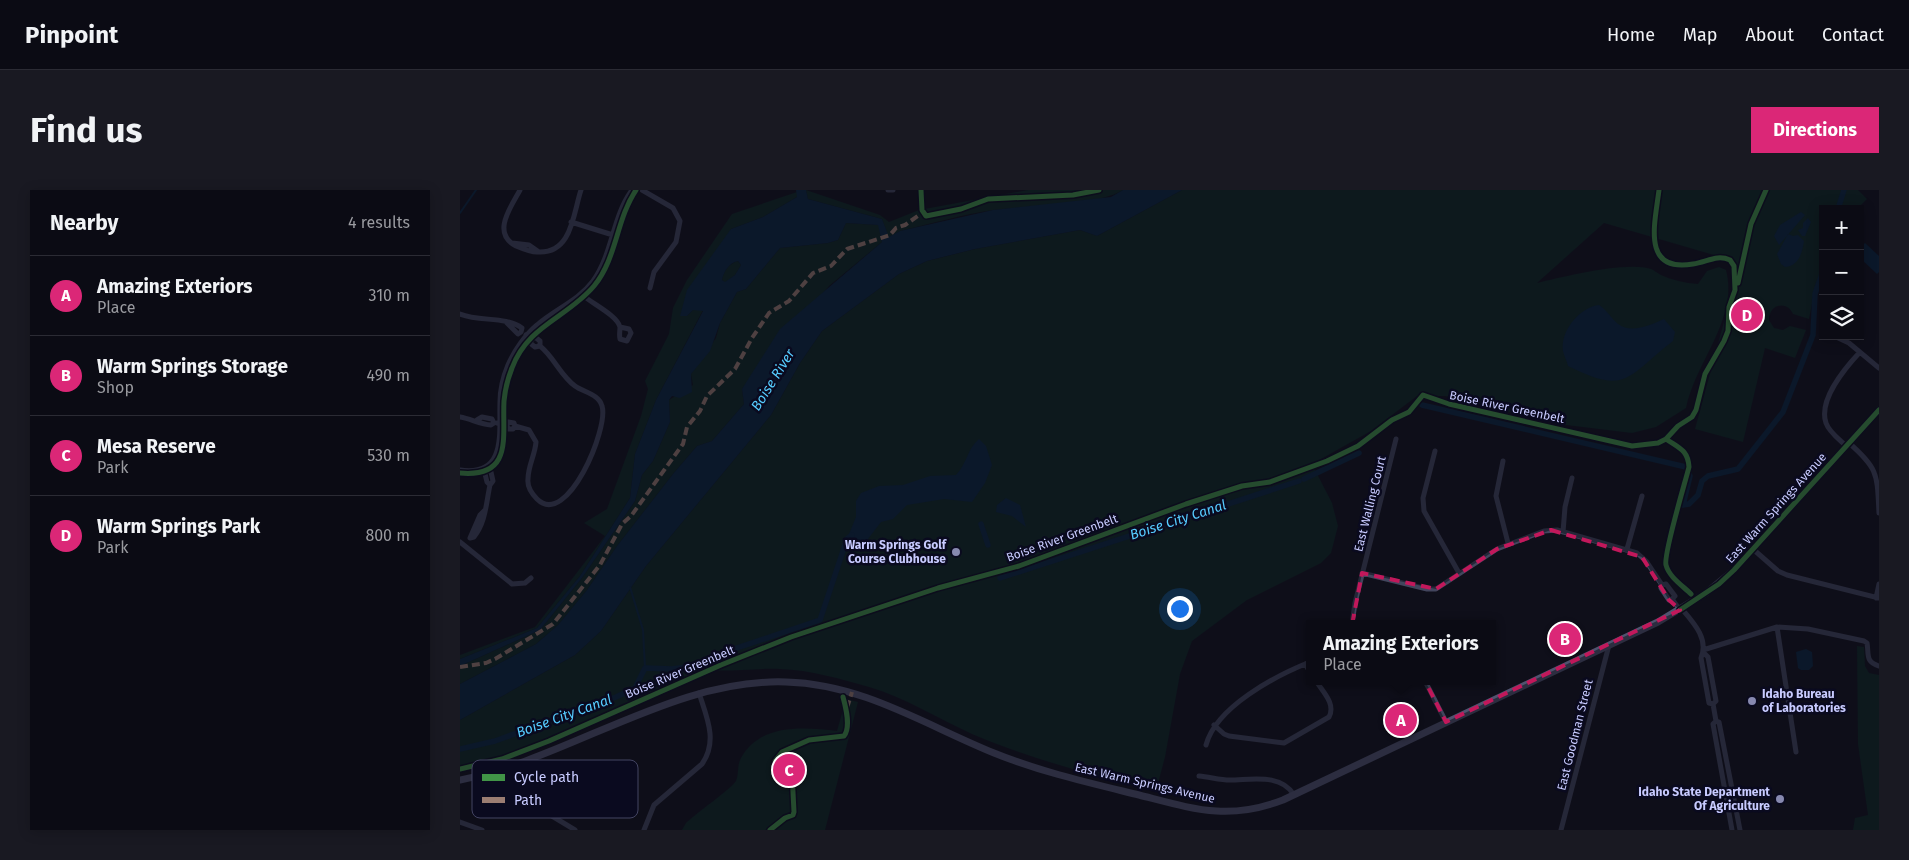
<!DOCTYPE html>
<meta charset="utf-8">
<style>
:root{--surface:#0b0b14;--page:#191922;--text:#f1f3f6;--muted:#9a9ba0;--line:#2b2b34;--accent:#db2777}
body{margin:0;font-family:"Fira Sans",sans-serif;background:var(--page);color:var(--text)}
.controls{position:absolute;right:15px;top:15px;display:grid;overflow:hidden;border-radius:0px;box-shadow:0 2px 12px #0003}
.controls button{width:45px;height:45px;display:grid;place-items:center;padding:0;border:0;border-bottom:1px solid var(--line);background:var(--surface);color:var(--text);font:25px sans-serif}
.you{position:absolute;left:719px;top:418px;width:18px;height:18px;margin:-12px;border:4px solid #fff;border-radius:50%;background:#1a73e8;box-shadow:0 0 0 8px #1a73e833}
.badge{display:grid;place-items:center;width:32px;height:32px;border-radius:50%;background:var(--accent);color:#fff;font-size:16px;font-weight:700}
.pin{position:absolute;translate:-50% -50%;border:2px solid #fff;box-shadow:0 1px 5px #0006}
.popup{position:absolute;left:846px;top:430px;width:190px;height:65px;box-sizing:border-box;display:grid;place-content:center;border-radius:0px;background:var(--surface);filter:drop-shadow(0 1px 4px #0005);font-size:16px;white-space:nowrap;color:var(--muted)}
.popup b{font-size:19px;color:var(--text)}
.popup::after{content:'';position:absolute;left:50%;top:100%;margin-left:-10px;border:10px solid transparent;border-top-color:var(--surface)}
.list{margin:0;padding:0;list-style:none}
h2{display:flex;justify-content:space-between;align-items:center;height:65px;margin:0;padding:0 20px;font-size:21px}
h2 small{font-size:16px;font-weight:400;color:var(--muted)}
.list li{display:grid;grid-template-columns:32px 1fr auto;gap:15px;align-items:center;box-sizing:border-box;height:80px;padding:0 20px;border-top:1px solid var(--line)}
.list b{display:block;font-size:19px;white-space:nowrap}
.list p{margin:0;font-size:16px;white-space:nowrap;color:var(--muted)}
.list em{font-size:16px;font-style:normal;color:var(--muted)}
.icon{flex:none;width:28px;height:28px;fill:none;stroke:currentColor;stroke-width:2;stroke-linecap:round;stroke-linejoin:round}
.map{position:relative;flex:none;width:1419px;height:640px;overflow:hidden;border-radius:0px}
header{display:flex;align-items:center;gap:30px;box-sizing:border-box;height:70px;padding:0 25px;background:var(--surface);border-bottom:1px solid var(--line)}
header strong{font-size:24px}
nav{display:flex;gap:28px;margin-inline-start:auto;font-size:18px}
.intro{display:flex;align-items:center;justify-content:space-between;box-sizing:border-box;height:120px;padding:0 30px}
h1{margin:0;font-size:35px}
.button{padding:12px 22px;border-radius:0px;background:var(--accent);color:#fff;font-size:18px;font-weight:700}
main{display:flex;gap:30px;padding:0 30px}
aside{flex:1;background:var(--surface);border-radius:0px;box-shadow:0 2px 12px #0003}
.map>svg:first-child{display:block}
</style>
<header>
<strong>Pinpoint</strong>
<nav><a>Home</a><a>Map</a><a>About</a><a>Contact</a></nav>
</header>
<div class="intro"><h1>Find us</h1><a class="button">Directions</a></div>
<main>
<aside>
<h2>Nearby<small>4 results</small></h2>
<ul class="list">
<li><span class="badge">A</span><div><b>Amazing Exteriors</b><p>Place</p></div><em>310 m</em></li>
<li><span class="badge">B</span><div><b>Warm Springs Storage</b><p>Shop</p></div><em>490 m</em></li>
<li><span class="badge">C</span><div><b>Mesa Reserve</b><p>Park</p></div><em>530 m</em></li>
<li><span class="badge">D</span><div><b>Warm Springs Park</b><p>Park</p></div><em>800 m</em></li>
</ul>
</aside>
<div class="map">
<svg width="1419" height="640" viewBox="0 0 1419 640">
<rect width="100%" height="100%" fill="#0f0f1a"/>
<path fill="#0c2623" d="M346,0L420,25L429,32L459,20L568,0H663C634,17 570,15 534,20C503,24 471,34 440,41L429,48L422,29L348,9Z
M722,0H1398L1407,9L1397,19H1363V94L1356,93L1349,129L1333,124C1327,110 1309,114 1309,130L1314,138L1323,140L1330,136L1346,140L1335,168L1305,158L1283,252L1235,239L1275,91L1273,73L1271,70L1144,33L1077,93C1103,87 1166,71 1191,79C1194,80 1197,83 1201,85C1212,90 1225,93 1238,94L1247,81L1259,77L1266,80C1279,129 1235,172 1226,218L1196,237L1172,243L1098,234L985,206H957L911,241L852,274L872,313L878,336L871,363L861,373L787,410L732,451L720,484L705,567L696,601C635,586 571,569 512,544C479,529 444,507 409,497C381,489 350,480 320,479C295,478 270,482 245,480L42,569L0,579V530L115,465L141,441L186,376L311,225L340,173L362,141L439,84L467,71L515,59L620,40L637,46Z
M337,2V7L303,27L271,39L227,126L233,120H243L196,210L175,264L170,308L120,386L77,438L0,469V465L75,437L145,346L124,333L147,319L181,226L188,199L185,191L209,144L213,118L227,90L272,24Z
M386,33L419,35L422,52L369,96L282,199L284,214L252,251L237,256L213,284L157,356L127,400L98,435L76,454L0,494V476L80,440L122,388L175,311L182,285L193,271L210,232L209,210L233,195L231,184L256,148L260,133L277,102L286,99L320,58L368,53L378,50Z
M278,71L281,75L275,85L265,93L262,90C264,81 268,74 278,71Z
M1397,456L1404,457L1405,476L1409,483L1419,485V640H1393L1395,628L1408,625L1398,554Z
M386,509L398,512L365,640H222L226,633C234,625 272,598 276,591C279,584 277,575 281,568C300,533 344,537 377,541Z"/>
<path fill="#07243e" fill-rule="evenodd" d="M336,0H346L348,9L422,29L429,47L440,41L533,20L651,7L663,0H722L637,46L620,40L515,59L467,71L439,84L362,141L340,173L311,225L186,376L141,441L115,465L0,530V494L76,454L98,435L127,400L157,356L213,284L237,256L252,251L284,214L282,199L320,139L422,52L418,35L386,33L378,50L368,53L320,58L286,99L277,102L260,133L250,161L231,184L232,202L220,208L212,206L209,210L210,232L193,271L182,285L175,311L122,388L80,440L0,476V469L77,438L120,386L170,308L175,264L196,210L243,121L233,120L227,126H220L227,100L271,39L303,27L337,7ZM278,71L281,75L275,85L265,92L262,90C264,81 269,73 278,71Z
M1341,22L1345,25L1319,55L1314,46L1320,35Z
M1348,28L1351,32L1345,46H1342L1338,40L1343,38V33Z
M1328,44L1333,46L1338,45L1344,51C1342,63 1339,76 1325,77L1321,74L1317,64Z
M1405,53L1419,66V82L1417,84L1400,68V58Z
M1139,115C1147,120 1151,128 1158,134C1171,144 1191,135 1204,129L1215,142L1213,151C1167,186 1168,206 1108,176C1107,171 1104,166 1103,161C1100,141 1120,117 1139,115Z
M519,249L526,256L532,275L525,293L512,312L484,309L447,315L433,329L421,332L401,358L390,360L387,349L396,327V311L401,303L419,296L443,295L470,286L496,285C508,272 507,259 519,249Z
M546,308L560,315L566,337L552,326L536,322L537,315Z
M1346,459L1352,462L1353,476L1349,480H1341L1338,478L1336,462Z"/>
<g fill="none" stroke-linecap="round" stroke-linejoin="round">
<path stroke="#07243e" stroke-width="2" d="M0,23L16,0
M170,397L183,440L185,478"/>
<path stroke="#07243e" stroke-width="5.5" d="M1378,19L1384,0
M962,215L1226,277L1230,286L1223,315L1229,314L1238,305L1242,291L1248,286L1278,279L1323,222L1353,145L1355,104L1363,81
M844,289L899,263
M521,334L528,355
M540,388L839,291
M262,463L360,430L387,349L392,345
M0,559L35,551L156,507L175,498L185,478L212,479L242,475L254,469"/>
<path stroke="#42455d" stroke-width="5" d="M182,0L213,18L220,31L216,52L194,82L190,98
M428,0H433
M111,32L153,45
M52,53L69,55L79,62C72,63 63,59 56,56C31,43 51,17 60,0
M79,62C112,63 113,24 121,0
M121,104C131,113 157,125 160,137C160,141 159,145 160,149L167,151L171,143L169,139L160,137
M0,124C20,132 45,126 62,138L61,142L58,144L47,133
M66,145L72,149L75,147L80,151V156L75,157L70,153L72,149
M1374,146L1389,153L1419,178
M0,227C11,229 20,234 31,235L34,233L32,229L22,227L17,230
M37,233L47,235L48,239H53L55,236L54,233L48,232L47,235
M55,236L69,240L76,252C75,265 68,276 68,289C67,297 72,304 77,309C107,339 149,238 142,216C139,204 123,202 115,196C100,185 94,167 80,156
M1389,253C1419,279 1417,285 1419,323
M1386,256C1380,250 1369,242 1366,233C1358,210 1386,177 1400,162
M975,261L963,308L964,321L999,383
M1043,271L1036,306L1048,353
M0,280C47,287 39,243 40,212C40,200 43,187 48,175C54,161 65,145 77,135C95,119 118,111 133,91C153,63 152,27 172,0
M25,320L20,325L10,348L14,347C26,332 26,313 30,295L33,291L31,282L27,280L25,284L27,292L30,295
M1103,342L1105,317L1112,288
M0,352L52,394L65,393L71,388
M1167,359L1182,306
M1294,360L1318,381L1327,385L1419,408
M902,383L967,399H976L1037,359L1084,341L1097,340L1177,363L1186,371L1202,395
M1416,408L1419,394
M1212,409L1215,406L1206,394L1202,395L1201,398L1209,410L1212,409L1220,420
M1222,419C1234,433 1249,449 1241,468L1249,513L1253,514L1256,531
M892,434L895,413L936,249
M1317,437L1336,562
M1243,460L1317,437L1348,439L1404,451L1407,453C1409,464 1405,472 1419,476
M1243,462L1248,467L1256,511L1253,514
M845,474L850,482
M965,491L986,532
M754,535L764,544L769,546L824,553L869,527C876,514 863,502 856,491
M746,555C756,517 815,486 850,472
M61,572L71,606L77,617L115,640
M739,586C750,587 760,590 770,590C791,590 821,583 834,605
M0,632L22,640
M184,640L194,615L242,574C258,551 247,528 239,503
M1101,640L1149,455
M1272,640L1253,534L1256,531L1259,532L1280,640"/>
<path stroke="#50536f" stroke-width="7" d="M0,590C110,568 214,488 326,492C403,494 465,535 534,563C581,582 630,593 679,605C734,619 768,631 823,610L1198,432L1246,403L1274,380L1419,220"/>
<path stroke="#9b7d72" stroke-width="4" stroke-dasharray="8 4" stroke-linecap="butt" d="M0,477L26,473L35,469L93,434L140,375L162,334L171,326L223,254L227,237L240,221L247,206L275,179L292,148L309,123L329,111L353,83L371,76L387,59L430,45L436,38L445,35L462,23
M387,518L392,502"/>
<defs>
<path id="cycleway" d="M461,0L462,20L466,26L501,19L528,9L613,5L639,0
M1278,93L1291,34L1306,0
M1206,249C1219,258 1228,260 1229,277C1225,293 1203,365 1206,375C1209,387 1223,396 1231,404
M0,283C54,288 42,246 44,211C45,200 48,188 52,178C68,135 107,128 134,96C157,68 156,30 176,0
M1220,420L1259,394L1274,380L1419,220
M0,579L42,569L89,551L261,475L331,447L478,398L559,376L726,314L782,296L810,292L867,271L898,256L932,230L949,222L963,205L989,214L1172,256L1198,253L1206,249L1218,236L1232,227L1236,220L1245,184L1264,151L1268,141L1269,117L1275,100L1274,76L1270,70C1257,64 1247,72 1233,74C1181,83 1195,33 1199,0
M310,640L325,628L333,625L334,622L332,582L329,579H318L315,571L322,562L349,550L384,546C391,537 386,518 383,507"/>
</defs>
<use href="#cycleway" stroke="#0a0a1f" stroke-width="8"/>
<use href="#cycleway" stroke="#419447" stroke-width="5"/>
</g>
<path d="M0 0H1419V640H0ZM1091,340L1182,367L1209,410L1220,420L986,532L964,489L905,449L892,435L902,383L976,399L1037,359Z" fill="#0f0f1a" fill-opacity=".55" fill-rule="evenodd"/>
<path fill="none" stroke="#c2185b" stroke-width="4" stroke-dasharray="10 6" stroke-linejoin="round" d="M1091,340L1182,367L1209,410L1220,420L986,532L964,489L905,449L892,435L902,383L976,399L1037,359Z"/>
<g fill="#8789af" stroke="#0a0a1f" stroke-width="2">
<circle cx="496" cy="362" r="5"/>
<circle cx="1292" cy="511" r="5"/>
<circle cx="1320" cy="609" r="5"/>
</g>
<g text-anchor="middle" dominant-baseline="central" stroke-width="5" stroke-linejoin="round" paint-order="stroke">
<g font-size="12" fill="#c8cbff" stroke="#0a0a1f">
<text transform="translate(1047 217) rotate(12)">Boise River Greenbelt</text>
<text transform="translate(910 314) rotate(-76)">East Walling Court</text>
<text transform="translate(1316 318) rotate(-48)">East Warm Springs Avenue</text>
<text transform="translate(602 348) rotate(-20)">Boise River Greenbelt</text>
<text transform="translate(220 482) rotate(-23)">Boise River Greenbelt</text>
<text transform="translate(1115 545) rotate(-76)">East Goodman Street</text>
<text transform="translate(685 593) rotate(13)">East Warm Springs Avenue</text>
</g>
<g font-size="12" font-weight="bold" fill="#c8cbff" stroke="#0a0a1f" text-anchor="end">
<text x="486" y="355">Warm Springs Golf<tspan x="486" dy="14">Course Clubhouse</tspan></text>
<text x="1302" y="504" text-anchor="start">Idaho Bureau<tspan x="1302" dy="14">of Laboratories</tspan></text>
<text x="1310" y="602">Idaho State Department<tspan x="1310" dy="14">Of Agriculture</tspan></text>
</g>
<g font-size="14" font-style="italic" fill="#56ccff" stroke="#0a0a1f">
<text transform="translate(313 190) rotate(-58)">Boise River</text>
<text transform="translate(718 330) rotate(-18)">Boise City Canal</text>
<text transform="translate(104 526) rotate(-20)">Boise City Canal</text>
</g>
</g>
<rect x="12" y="570" width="166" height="58" rx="8" fill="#0a0a1f" stroke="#434462" stroke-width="1"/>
<rect x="22" y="584" width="23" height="7" fill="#419447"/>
<rect x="22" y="607" width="23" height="6" fill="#9b7d72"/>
<g font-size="14" fill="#c8cbff">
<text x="54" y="592">Cycle path</text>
<text x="54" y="615">Path</text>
</g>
</svg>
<div class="controls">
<button>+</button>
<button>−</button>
<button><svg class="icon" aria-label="layers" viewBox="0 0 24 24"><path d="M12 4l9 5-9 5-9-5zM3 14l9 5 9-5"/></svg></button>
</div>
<div class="you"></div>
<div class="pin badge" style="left:941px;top:530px">A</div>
<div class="popup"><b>Amazing Exteriors</b>Place</div>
<div class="pin badge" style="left:1105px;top:449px">B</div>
<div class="pin badge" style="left:329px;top:580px">C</div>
<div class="pin badge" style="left:1287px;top:125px">D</div>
</div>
</main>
